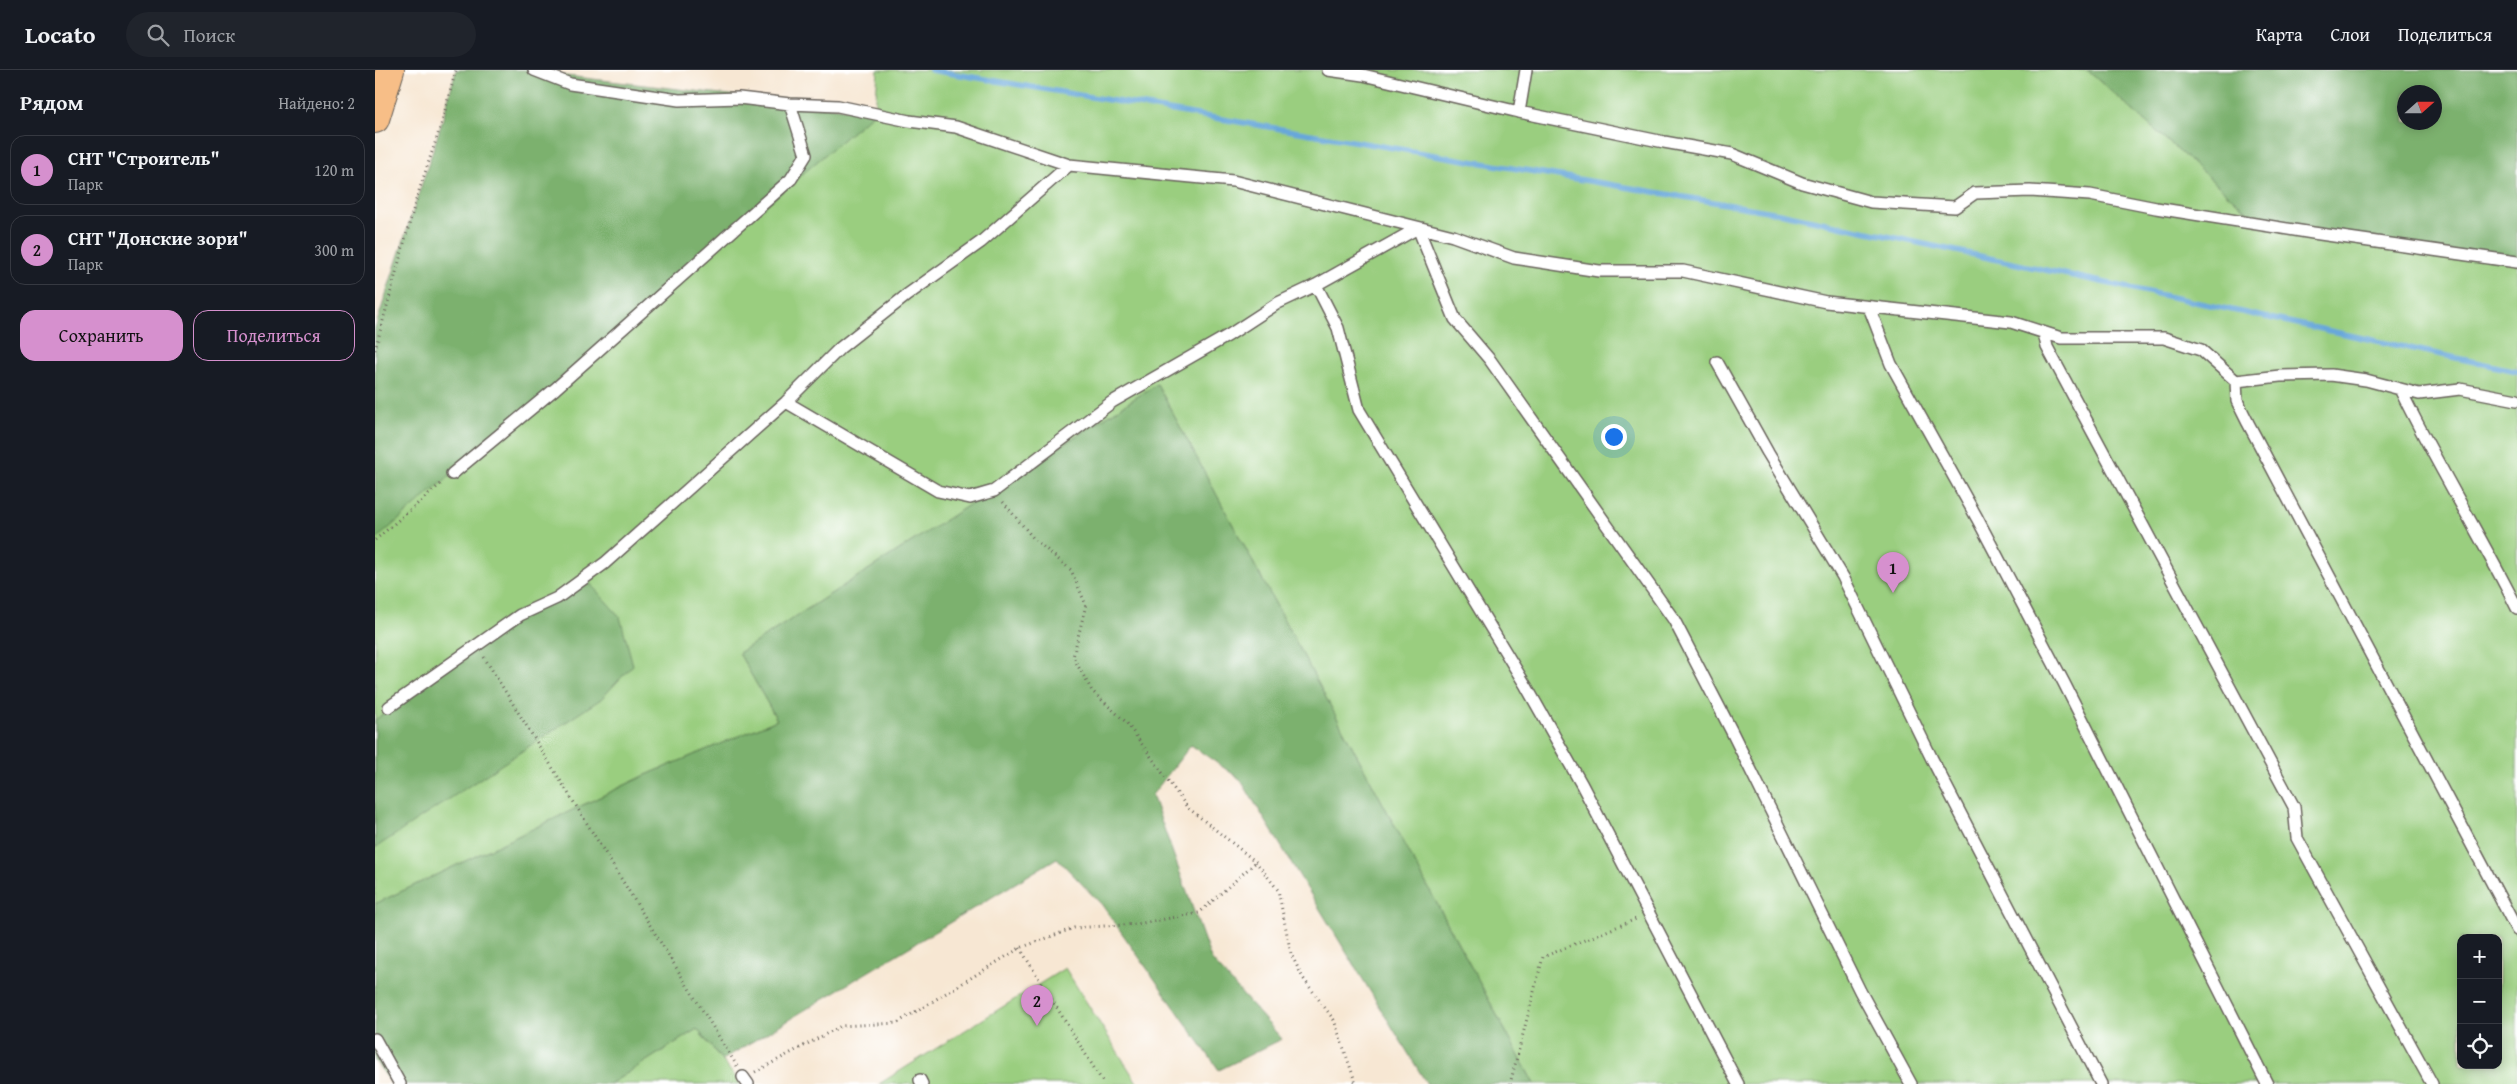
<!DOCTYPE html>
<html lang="ru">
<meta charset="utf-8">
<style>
:root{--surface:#171b24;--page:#20242c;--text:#f1f3f6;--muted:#9ea1a6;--line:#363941;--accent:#d690ce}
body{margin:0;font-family:"Gentium Book Plus",serif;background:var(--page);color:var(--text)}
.controls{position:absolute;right:15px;bottom:15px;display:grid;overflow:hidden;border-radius:10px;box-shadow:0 2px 12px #0003}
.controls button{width:45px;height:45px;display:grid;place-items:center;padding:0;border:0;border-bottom:1px solid var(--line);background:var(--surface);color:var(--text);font:25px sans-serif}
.compass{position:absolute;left:2022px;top:15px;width:45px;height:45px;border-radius:50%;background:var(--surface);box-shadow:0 2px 12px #0003;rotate:69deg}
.you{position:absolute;left:1238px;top:366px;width:18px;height:18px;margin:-12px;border:4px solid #fff;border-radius:50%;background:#1a73e8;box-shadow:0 0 0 8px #1a73e833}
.badge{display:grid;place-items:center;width:32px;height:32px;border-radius:50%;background:var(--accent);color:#111;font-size:16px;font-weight:700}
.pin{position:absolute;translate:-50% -41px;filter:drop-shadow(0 1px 2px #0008)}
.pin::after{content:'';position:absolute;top:26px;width:18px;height:15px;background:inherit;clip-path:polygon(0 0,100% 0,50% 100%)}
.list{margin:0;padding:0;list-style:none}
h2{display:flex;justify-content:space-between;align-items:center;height:65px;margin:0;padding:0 20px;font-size:21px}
h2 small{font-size:16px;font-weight:400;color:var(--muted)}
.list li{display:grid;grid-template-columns:32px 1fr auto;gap:15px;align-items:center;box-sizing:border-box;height:70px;margin:0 10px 10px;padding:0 10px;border:1px solid var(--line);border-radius:15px}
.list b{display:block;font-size:19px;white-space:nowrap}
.list p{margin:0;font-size:16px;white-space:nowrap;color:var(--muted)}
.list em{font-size:16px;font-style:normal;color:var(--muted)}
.actions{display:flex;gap:10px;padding:15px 20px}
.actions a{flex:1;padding:11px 0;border:1px solid var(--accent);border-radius:15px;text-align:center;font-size:18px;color:var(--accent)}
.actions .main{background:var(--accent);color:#111}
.icon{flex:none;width:28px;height:28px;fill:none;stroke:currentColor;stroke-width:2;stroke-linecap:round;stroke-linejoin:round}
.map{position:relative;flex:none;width:2142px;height:1014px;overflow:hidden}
header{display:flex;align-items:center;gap:30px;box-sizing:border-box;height:70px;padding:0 25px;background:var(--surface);border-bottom:1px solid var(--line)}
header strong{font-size:24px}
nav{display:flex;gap:28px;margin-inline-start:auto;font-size:18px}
.search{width:350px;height:45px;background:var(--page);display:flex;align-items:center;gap:12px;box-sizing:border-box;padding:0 18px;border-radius:28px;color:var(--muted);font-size:19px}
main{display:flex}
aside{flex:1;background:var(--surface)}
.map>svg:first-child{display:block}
</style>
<header>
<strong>Locato</strong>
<div class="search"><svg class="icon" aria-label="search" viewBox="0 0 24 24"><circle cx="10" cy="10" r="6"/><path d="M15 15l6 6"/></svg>Поиск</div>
<nav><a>Карта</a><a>Слои</a><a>Поделиться</a></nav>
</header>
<main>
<aside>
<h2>Рядом<small>Найдено: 2</small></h2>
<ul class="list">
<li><span class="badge">1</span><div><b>СНТ &quot;Строитель&quot;</b><p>Парк</p></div><em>120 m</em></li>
<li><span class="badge">2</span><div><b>СНТ &quot;Донские зори&quot;</b><p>Парк</p></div><em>300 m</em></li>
</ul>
<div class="actions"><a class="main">Сохранить</a><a>Поделиться</a></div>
</aside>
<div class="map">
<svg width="2142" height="1014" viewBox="0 0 2142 1014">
<rect width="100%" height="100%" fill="#fff"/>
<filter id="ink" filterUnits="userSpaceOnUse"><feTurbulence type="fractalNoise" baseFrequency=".02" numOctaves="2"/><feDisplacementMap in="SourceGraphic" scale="10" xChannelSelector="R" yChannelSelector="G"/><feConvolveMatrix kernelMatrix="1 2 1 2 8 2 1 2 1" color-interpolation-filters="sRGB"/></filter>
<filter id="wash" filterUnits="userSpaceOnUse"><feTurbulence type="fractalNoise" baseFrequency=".0096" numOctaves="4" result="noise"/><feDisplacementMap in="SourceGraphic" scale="20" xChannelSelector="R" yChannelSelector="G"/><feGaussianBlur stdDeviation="1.12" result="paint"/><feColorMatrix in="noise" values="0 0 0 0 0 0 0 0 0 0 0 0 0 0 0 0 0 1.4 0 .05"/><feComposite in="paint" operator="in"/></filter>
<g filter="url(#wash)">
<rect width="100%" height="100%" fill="#f7e7d3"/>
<path fill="#9ace7f" stroke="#5b754e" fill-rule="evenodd" d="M503,0H1712L1881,149L2142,193V1014H1159L782,314L364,583L402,650L271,705L0,834V464L500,42ZM2086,868H2123V995H2086Z
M690,898L763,1014H504Z
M322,959L366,1014H235Z"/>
<path fill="#7bb16e" stroke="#4c6645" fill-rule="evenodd" d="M81,0H159L166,3L500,42L0,470V258L66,55Z
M1712,0H2142V193L1881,149ZM2030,22H2060V52H2030Z
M782,314L1159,1014H1052L865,709L816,675L777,725L836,889L907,969L844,1000L727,835L682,788L347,990L322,959L235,1014H17L0,991V834L271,705L402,650L364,583Z
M212,510L245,547L258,595L226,629L0,778V650L141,547Z"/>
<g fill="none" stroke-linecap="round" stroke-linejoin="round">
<path stroke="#67a7da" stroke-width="5.5" d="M556,0L1404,143L2142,301"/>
</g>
</g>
<g filter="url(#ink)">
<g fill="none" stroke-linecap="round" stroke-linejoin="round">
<defs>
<path id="service" d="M159,0L195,14L304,30L364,28L415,34L463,36L534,51L581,57L694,95L858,111L1078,166L1139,188L1224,201H1308L1451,232L1636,252L1686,268H1789L1826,280L1861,311L1905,306L1956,305L1991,310L2044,324L2085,319L2142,330
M953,0L988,5L1144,42L1289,72L1357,84L1427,113L1496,132L1580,137L1600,123L1655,121L1715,125L1781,138L1938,163L2142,192
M1144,42L1151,0
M1043,158L1080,249L1115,290L1299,550L1356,660L1485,921L1536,1014
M941,215L963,258L984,340L1151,616L1207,715L1363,1014
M1494,237L1516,294L1602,448L1689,613L1892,1014
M1669,263L1672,277L1919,737L1922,768L2057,1014
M1342,292L1393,383L1468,507L1557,689L1726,1014
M1861,311L1862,331L1873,353L2142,860
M2025,319C2061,394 2105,464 2142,538
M411,332L563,421L595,428L619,421L737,332L854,265L903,233L941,215L1043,158
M77,404L180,319L416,109L431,85L415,34
M14,637L145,545L182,528L230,493L411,332L465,278L532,225L606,172L694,95
M0,969L25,1014
M368,1007L373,1014
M545,1010L547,1014"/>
<path id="primary" d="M0,49L15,0"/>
</defs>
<use href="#service" stroke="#69635c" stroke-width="14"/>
<use href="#primary" stroke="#69635c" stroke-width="30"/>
<path stroke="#69635c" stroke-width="3" stroke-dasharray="1 4" stroke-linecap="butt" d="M0,280L40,133L66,55L81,0
M628,432L659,469L696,500L711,535L698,587L717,621L751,652L812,737L881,792L903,820L916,884L928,908L959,950L981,1014
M0,470L67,413
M109,587L362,996
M645,878L729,1014
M380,1002L466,956L522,953L645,878L699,858L762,854L824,843L881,792
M1135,1014L1168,887L1261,849"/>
<use href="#service" stroke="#fff" stroke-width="11"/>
<use href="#primary" stroke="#f7be87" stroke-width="28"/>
</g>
</g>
</svg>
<div class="controls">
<button>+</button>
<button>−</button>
<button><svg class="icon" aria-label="locate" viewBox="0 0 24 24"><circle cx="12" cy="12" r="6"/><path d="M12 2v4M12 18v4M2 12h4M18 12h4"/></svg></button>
</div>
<svg class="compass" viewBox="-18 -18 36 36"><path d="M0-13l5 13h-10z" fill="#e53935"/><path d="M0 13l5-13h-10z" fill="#9ea1a6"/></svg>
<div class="you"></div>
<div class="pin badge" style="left:1518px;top:523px">1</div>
<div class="pin badge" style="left:662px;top:956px">2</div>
</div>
</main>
